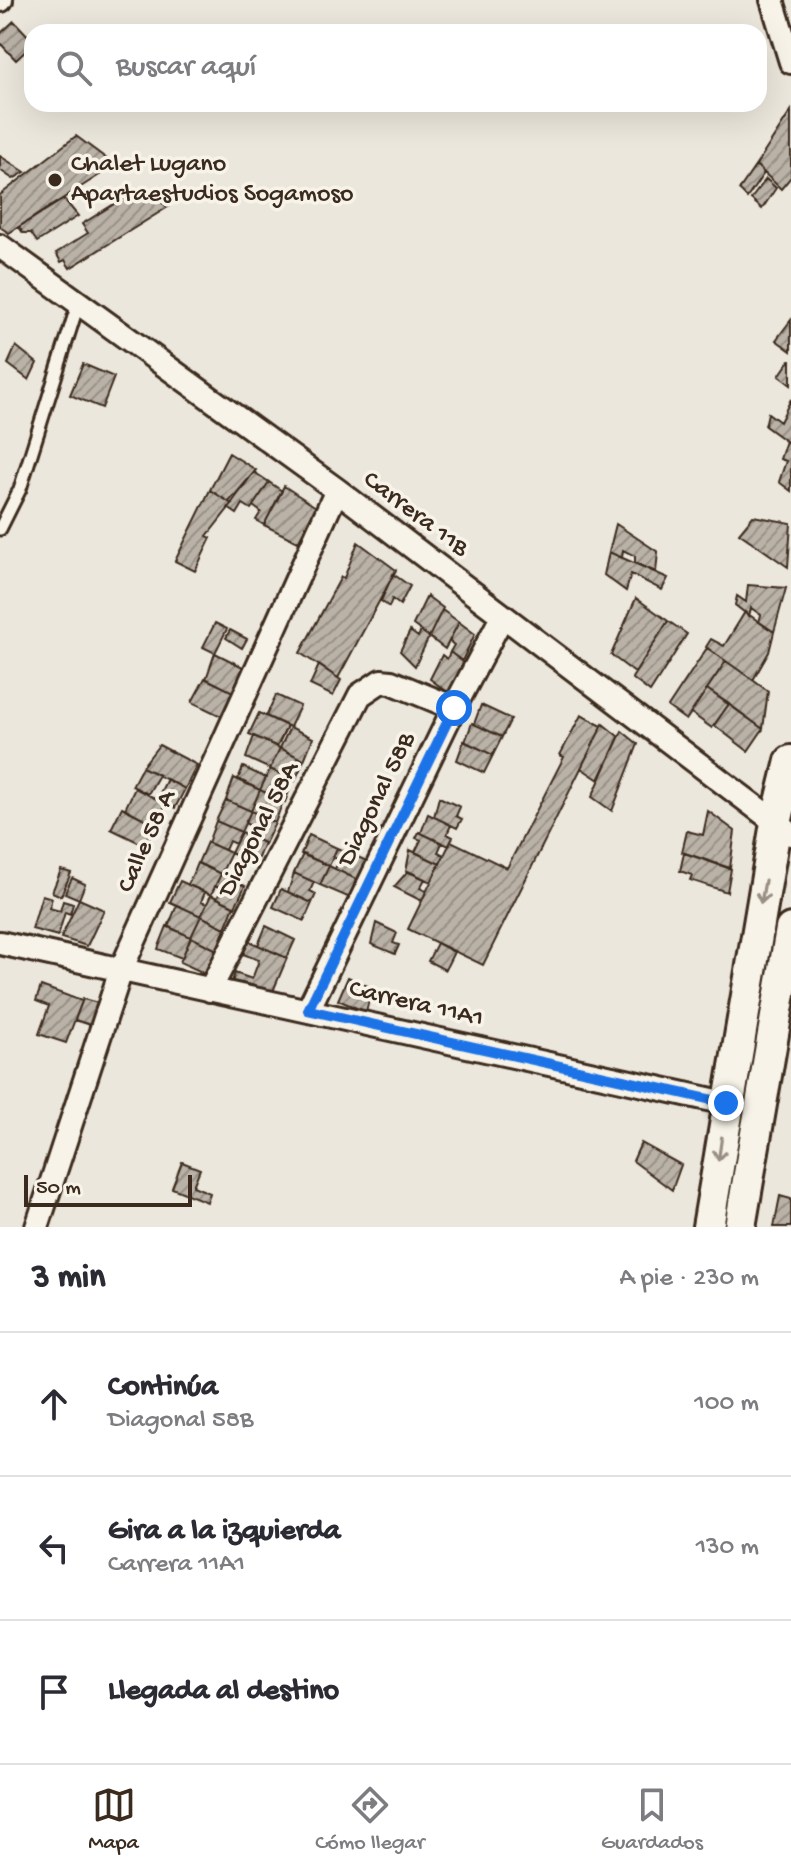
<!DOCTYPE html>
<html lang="es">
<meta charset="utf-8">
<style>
:root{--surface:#fff;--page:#f7f7f7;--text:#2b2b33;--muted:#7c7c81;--line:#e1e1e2;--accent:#3b2a1e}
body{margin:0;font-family:"Gochi Hand",sans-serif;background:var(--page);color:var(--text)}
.scale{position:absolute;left:24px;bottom:20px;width:168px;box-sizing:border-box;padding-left:8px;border:4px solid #3b2a1e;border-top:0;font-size:22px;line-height:28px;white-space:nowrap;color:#3b2a1e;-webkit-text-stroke:6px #f7f3e8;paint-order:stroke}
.stop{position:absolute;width:24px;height:24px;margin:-18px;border:6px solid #1a73e8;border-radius:50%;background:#fff}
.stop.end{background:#1a73e8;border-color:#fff;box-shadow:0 2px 8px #0008}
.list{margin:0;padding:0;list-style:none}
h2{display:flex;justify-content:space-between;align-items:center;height:104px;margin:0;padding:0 32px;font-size:34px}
h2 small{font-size:26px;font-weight:400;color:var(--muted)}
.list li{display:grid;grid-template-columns:52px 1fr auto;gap:24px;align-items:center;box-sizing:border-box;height:144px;padding:0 32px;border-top:2px solid var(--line)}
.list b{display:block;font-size:30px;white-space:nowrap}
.list p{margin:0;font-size:26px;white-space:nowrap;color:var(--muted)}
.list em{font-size:26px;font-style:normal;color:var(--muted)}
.icon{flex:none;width:44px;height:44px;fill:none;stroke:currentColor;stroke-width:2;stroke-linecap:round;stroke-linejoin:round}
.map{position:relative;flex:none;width:791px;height:1227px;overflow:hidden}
.search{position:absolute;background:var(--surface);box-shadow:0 8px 32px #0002;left:24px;right:24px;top:24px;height:88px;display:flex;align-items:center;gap:20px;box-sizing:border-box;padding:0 28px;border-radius:24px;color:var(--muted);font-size:30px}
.sheet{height:536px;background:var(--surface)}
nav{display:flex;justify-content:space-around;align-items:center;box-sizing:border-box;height:112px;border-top:2px solid var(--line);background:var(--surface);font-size:22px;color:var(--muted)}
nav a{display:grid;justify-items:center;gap:4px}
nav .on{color:var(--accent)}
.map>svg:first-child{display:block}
</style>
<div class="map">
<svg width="791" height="1227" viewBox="0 0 791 1227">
<defs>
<pattern id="building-hatch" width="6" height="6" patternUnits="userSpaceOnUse" patternTransform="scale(2)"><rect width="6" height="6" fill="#bab2a7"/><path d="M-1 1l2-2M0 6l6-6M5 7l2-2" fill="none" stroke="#989187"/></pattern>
</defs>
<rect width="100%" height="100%" fill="#ece7dc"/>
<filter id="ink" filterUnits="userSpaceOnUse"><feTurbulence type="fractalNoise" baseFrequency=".0125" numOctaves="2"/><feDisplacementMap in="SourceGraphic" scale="16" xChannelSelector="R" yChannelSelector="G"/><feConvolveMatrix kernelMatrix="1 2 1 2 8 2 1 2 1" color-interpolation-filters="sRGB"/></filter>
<g filter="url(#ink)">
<path fill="url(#building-hatch)" stroke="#3b2a1e" stroke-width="2" d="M14,21L32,40V45L16,60L0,43V34Z
M791,111V177L781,189L756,165Z
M76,136L115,165L9,233L0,227V195Z
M0,156L25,172L13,179L0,170Z
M756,165L764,173L747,198L739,190Z
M766,179L776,188L762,209L751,199Z
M140,188L168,207L70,268L65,260L61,262L56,253L88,233L82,224Z
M64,199L78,216L37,242L31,233H23L19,227Z
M791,320V351L776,340Z
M16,346L37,363L29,380L8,364Z
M790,360H791V385L779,376Z
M83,364L114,377L102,408L70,395Z
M791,399V445L765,426L768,413L780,422Z
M786,441L791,445V491L779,482L786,461L780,459Z
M229,453L256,470L229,502L210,490Z
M254,472L269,482L251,509L243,504L237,514L228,508Z
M269,482L282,491L264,525L256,520L261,512L253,506Z
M284,486L316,507L298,542L264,525Z
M210,490L232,504L207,536L211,538L195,571L175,561Z
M753,516L791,523L788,567L739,533Z
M616,524L658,552L656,572L635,563V556L623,550L622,558L609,552Z
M358,542L396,570L338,678L300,653L341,577L344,578Z
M609,552L668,578L662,590L631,574L626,591L604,575Z
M393,574L410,586L400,605L392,599L389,607L381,601Z
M748,585L786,588L774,632L759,622L761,615L751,608L749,616L735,605L737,596L746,602Z
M427,596L443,608L429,637L413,625Z
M636,598L668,621L635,673L611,655Z
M442,610L459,622L445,649L429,637Z
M745,612L774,632L769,652L753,680L706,647L711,639L724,646Z
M668,621L687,634L650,692L632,678Z
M459,622L475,634L462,661L450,652L454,645L449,641Z
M215,623L227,629L215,653L203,647Z
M230,630L247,639L242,648L226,638Z
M410,631L418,637L421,631L429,637L415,666L400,651Z
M707,648L726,661L686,720L668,707Z
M450,652L464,663L449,693L430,679L442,655L447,659Z
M215,653L245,668L233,692L206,679Z
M726,661L768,691L763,729L707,689Z
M319,665L341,680L333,696L310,685Z
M205,678L233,692L221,716L192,702Z
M707,689L729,704L712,728L691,713Z
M276,695L300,706L290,727L266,716Z
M729,704L763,729L748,751L714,725Z
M481,705L511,719L502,737L474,724Z
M259,713L287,726L277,747L249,734Z
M581,715L602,726L483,965L408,929L451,841L507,868L564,757L560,755Z
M472,723L502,737L493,755L465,742Z
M603,724L619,737L599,780L581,768Z
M290,727L313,738L304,760L280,748Z
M622,731L638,744L612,811L592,797Z
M254,736L280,748L270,769L246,758Z
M464,741L493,755L484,773L457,760Z
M159,745L197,765L185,789L142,767Z
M280,748L304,760L295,781L270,769Z
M142,767L159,775L148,794L132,786Z
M243,767L266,778L260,790L238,779Z
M270,769L293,780L285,802L260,790Z
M234,778L260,790L251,811L226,800Z
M167,779L185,789L175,808L157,799Z
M135,788L166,804L156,825L125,809Z
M260,790L283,801L275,823L251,811Z
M439,797L460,807L456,816L462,819L457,828L434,817Z
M226,800L251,811L241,832L216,821Z
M122,807L156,825L146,846L111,829Z
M251,811L275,823L265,844L247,835L251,826L245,823Z
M708,811L735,831L730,868L682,852L687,831L703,835Z
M428,814L451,825L447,834L453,837L449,846L421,833Z
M216,821L241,832L235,844L229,841L225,850L208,843Z
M241,832L264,843L255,865L231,853Z
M419,832L442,843L438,852L444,855L440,864L415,852L421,840L416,838Z
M309,835L337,848L329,866L301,854Z
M207,842L231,853L221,874L198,863Z
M337,848L367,861L358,880L335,869L339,860L333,857Z
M410,850L440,864L431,882L406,871Z
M684,853L731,869L727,892L690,880L692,875L680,871Z
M303,854L329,866L320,885L294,873Z
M197,863L221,874L211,895L188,885Z
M329,866L356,879L350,898L320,885Z
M61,870L71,873L61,896L52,892Z
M408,871L425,879L420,888L426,891L422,901L394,887Z
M294,873L314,882L310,891L316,894L312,903L288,892Z
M221,874L245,886L235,907L217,898L222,889L215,886Z
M72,878L85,884L79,899L65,893Z
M180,881L205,892L201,902L207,904L201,916L170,902Z
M281,889L312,903L304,921L273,907Z
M42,895L52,898L49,908L60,911L63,901L73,904L70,914L65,912L58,936L32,929Z
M211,895L234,906L225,928L201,916Z
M79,899L104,910L87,946L61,938Z
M177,905L201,916L191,937L168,927Z
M201,916L225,928L217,950L191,937Z
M376,923L397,933L393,943L399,945L395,954L371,944Z
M167,926L191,937L182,958L158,949Z
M266,926L295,940L287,958L258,945Z
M191,937L217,950L206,974L180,962Z
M249,941L287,958L271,996L232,982L235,973L252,979L259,960L243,954Z
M437,943L454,952L445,970L428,961Z
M348,977L372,988L366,1012L338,1000Z
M41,986L82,1001L66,1043L39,1034L49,1006L36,1001Z
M83,999L102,1004L94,1026L75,1020Z
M641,1143L681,1165L672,1190L633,1161Z
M182,1162L200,1169L193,1186L210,1193L207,1202L172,1188Z
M780,1196L791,1199V1227H774Z"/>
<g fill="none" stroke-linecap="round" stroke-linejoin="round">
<defs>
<path id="service" d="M0,529L20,489L78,304"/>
<path id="minor" d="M0,0H1
M772,0L791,62
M0,246L337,490L791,834
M0,943L726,1103
M210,990L360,695L381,681L391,682L454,708
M308,1010L454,708L502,617
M37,1227L121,970L337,490"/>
<path id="secondary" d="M708,1227L776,823L791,761
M740,1227L791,929"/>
</defs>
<use href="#service" stroke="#3b2a1e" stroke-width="17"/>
<use href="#minor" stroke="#3b2a1e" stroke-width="28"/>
<use href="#secondary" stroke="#3b2a1e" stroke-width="36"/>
<use href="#service" stroke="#f7f3e8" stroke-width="11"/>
<use href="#minor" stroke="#f7f3e8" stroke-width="22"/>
<use href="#secondary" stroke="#f7f3e8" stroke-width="30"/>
</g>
<defs><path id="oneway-shaft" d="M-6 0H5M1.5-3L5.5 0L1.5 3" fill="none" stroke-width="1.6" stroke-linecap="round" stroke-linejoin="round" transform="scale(2)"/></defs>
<g stroke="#998e83">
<use href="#oneway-shaft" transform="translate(763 892) rotate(100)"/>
<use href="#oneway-shaft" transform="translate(720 1149) rotate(98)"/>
</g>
</g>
<g fill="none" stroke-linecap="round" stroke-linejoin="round" filter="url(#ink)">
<path stroke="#1a73e8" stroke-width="10" d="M454,708L308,1010L726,1103"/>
</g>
<circle fill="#3b2a1e" stroke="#f7f3e8" stroke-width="3" cx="55" cy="180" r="8"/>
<g text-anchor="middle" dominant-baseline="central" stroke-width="7" stroke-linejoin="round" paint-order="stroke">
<g font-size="26" fill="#3b2a1e" stroke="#f7f3e8" text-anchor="start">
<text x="71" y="165">Chalet Lugano<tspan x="71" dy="30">Apartaestudios Sogamoso</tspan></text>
</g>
<g font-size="26" fill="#3b2a1e" stroke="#f7f3e8">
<text transform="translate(415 515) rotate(37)">Carrera 11B</text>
<text transform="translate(378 800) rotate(-64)">Diagonal 58B</text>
<text transform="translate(260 830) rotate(-63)">Diagonal 58A</text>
<text transform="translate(148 842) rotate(-66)">Calle 58 A</text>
<text transform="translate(416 1005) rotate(13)">Carrera 11A1</text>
</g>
</g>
</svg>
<div class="scale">50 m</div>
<div class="stop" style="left:454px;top:708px"></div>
<div class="stop end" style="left:726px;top:1103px"></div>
<div class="search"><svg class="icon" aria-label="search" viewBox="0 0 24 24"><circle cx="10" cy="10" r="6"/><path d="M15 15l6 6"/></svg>Buscar aquí</div>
</div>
<section class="sheet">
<h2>3 min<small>A pie · 230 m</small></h2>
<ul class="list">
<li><svg class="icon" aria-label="ahead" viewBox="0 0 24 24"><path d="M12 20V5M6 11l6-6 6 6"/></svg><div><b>Continúa</b><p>Diagonal 58B</p></div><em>100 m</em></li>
<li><svg class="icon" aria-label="left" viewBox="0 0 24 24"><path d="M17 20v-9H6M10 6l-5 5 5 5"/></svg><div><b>Gira a la izquierda</b><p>Carrera 11A1</p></div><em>130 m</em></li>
<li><svg class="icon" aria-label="arrive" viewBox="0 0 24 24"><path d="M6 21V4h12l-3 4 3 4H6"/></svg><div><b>Llegada al destino</b></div></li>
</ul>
</section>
<nav>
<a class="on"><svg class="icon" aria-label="map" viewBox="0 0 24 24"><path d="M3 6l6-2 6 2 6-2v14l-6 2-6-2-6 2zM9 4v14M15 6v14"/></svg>Mapa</a>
<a><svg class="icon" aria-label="directions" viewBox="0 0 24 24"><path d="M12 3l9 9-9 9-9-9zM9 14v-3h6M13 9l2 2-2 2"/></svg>Cómo llegar</a>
<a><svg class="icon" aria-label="saved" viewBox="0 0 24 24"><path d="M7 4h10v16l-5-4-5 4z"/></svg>Guardados</a>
</nav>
